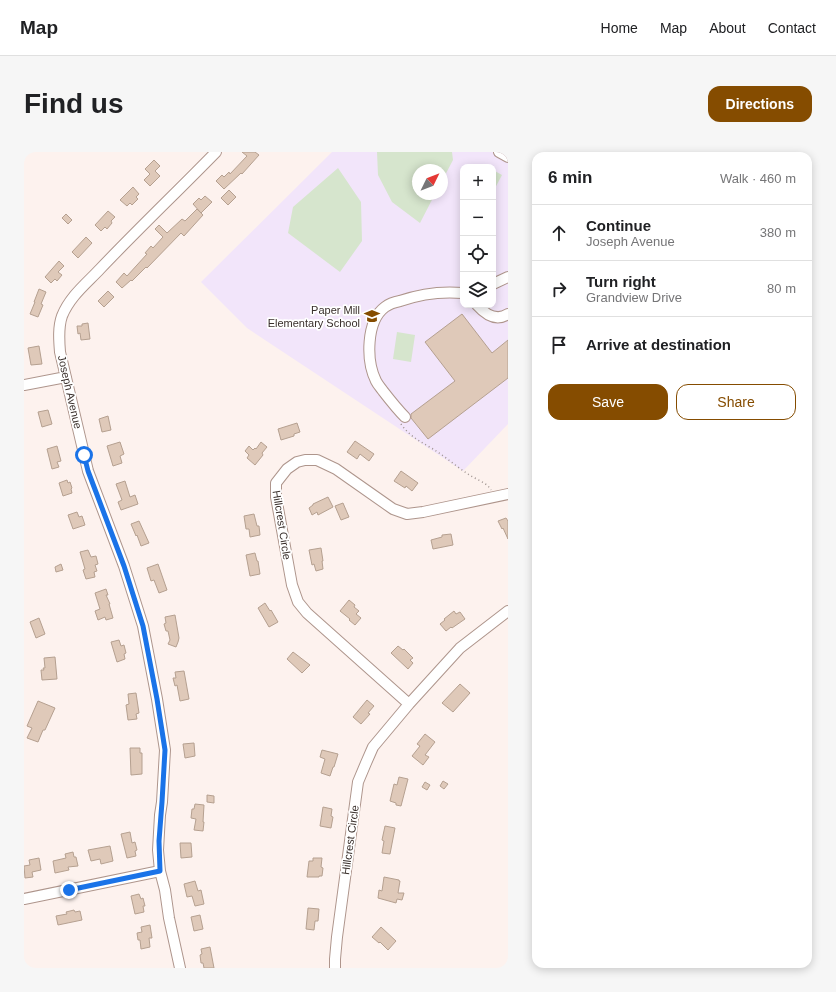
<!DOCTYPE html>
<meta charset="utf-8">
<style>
:root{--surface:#fff;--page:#f6f6f6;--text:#202124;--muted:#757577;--line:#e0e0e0;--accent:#854c00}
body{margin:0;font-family:Arial,sans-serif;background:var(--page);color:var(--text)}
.controls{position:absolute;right:12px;top:12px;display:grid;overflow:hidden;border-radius:8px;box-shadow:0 2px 10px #0003}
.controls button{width:36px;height:36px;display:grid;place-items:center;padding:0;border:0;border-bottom:1px solid var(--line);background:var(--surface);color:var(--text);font:20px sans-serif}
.compass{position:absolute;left:388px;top:12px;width:36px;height:36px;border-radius:50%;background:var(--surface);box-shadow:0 2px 10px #0003;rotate:47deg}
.stop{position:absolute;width:12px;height:12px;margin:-9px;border:3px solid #1a73e8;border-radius:50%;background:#fff}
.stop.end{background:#1a73e8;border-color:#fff;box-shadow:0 1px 4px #0008}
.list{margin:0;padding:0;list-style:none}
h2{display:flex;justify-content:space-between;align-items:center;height:52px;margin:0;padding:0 16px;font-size:17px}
h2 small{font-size:13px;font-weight:400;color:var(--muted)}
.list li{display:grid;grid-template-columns:26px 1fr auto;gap:12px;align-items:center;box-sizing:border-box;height:56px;padding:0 16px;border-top:1px solid var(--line)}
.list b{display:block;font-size:15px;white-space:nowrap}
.list p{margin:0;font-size:13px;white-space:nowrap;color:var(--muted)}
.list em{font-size:13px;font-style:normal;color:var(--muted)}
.actions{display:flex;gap:8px;padding:12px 16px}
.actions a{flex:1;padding:9px 0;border:1px solid var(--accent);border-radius:12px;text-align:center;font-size:14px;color:var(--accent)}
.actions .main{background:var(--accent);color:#fff}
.icon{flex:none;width:22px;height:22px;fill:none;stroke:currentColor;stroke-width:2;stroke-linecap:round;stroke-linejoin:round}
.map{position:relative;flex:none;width:484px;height:816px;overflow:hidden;border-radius:12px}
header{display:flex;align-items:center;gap:24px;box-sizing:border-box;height:56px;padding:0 20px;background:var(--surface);border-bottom:1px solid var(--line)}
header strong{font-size:19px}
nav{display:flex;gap:22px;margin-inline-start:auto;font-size:14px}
.intro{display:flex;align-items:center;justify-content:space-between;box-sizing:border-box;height:96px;padding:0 24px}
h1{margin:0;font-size:28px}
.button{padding:10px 18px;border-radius:12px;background:var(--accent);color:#fff;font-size:14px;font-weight:700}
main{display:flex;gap:24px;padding:0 24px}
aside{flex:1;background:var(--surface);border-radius:12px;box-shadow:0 2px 10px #0003}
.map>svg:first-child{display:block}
</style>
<header>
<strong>Map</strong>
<nav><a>Home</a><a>Map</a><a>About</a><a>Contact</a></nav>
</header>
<div class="intro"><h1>Find us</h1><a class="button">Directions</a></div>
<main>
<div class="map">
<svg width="484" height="816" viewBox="0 0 484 816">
<rect width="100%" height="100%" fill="#fdf2ee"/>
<path fill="#f2e5fa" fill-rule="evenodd" d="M308,0H484V272L439,319L223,176L177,130ZM439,15H469V153H439ZM394,18H418V42H394Z"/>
<path fill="#d6e5cd" d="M353,0H428L429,8L418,29V18H394V42H411L396,71L368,50L354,23Z
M314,16L337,50L338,89L316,120L264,81L269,55Z
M469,18L478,23L469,40Z
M373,180L391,183L387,210L369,207Z"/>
<path fill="#dfc9b9" stroke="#b5a090" d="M218,0H231L235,3L218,22L217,21L200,37L192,29L198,23L200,25L205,20L206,22L223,4Z
M130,8L136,14L131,19L136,24L126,34L120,28L126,22L121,17Z
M109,35L115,42L112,45L114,47L108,53L106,51L103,54L96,48Z
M205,38L212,45L204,53L197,46Z
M181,44L188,50L177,61L169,52L175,46L177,48Z
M173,57L179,63L160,84L157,81L123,116L122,115L108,129L107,128L98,136L92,130L100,121L103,124L123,102L121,101L127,94L129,96L139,85L131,77L135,73L143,81L158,67L161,69Z
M84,59L91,65L87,69L88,71L83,77L81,75L77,79L71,73Z
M42,62L48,68L44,72L38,66Z
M62,85L68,91L54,106L48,100Z
M35,109L40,114L34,120L38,123L33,129L31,127L27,131L21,125Z
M15,137L22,140L17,152L19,153L14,165L6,162L11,150H10Z
M84,139L90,145L80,155L74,149Z
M438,162L468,201L484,188V226L404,287L387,266V262L431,229L401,190Z
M64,171L66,187L57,188L56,181L54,182L53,174H58V172Z
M15,194L18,212L7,213L4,196Z
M24,258L28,272L18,275L14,260Z
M84,264L87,278L78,280L75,267Z
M273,271L276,280L270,282V284L257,288L254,277Z
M331,289L350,302L345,309L336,302L333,307L323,300Z
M96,290L100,302L96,304L98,311L89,314L83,294Z
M237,290L243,295L238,301L239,303L231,313L223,306L225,303L221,299L225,294L229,298L231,296L232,297Z
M33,294L37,309L33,310L35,315L28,317L23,297Z
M377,319L394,331L388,339L382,334L381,336L370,329Z
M43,328L44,331L46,330L48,336L47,337L48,341L39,344L35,331Z
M101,329L106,345L111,343L114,352L97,358L94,350L98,348L92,332Z
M304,345L309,355L294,363L293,360L288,363L285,356L289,353V352Z
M319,351L325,365L317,368L311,354Z
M53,360L55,365L58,364L61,373L49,377L44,363Z
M230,362L233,374H235L236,383L226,385L225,377H222L220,364Z
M482,366L484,369V387L479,376L478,377L474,369Z
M115,369L125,391L117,394L113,383L112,384L107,372Z
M427,382L429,393L409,397L407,388L418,385V383Z
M297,396L299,409H298L299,417L292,419L290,412L288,413L285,398Z
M64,398L67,405L72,404L74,412L71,413L73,419L70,420L71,425L62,427L59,418L61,417L56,400Z
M231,401L233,409H234L236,422L226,424L222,403Z
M37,412L39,418L32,420L31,415Z
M134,412L143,438L135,441L130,428L127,429L123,416Z
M82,437L84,443H82L86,452H85L89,466L82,468L81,465L74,468L71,459L76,457L71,441Z
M325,448L331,453L330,455L335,459L332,462L337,466L331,473L325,468L326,467L316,459Z
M241,451L246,459L247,458L254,470L245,475L234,456Z
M430,459L432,462L436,460L441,467L428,476L427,475L422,479L416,472L421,468L420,467Z
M151,463L155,486L154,490L152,495L144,492L146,488L144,479H142L140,472L142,471L141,465Z
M15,466L21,482L12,486L6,470Z
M95,488L97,494L100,493L102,501L100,502L101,507L93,510L87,490Z
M374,494L379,498L380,497L389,506L386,508L389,511L384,517L367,501Z
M269,500L286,513L278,521L263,507Z
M31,505L33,527L18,528L17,518H20L19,516H21L20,506Z
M160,519L165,547L156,549L153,533L151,534L149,526H152L151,520Z
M436,532L446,541L429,560L418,551Z
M112,541L115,561L112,562L113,567L104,568L102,553L105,552L104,542Z
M343,548L350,554L344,561L346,562L337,572L329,565Z
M14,549L31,556L21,578H19L14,590L3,586L8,576L3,574Z
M401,582L411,590L401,603L405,605L399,613L388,604L396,594L393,592Z
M170,591L171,604L161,606L159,592Z
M106,596H116V601H118V622L107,623Z
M298,598L314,602L310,615H309L306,624L297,621L301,607L296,605Z
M375,625L384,627L377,654L372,653V651L366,649L370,632L373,633Z
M419,629L424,632L420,637L416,634Z
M401,630L406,633L403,638L398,635Z
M183,643L190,644V651L183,650Z
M171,652L180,653L179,670H180L179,679L170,678L172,667L167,666L168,657H170Z
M299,655L308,657L307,664L309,665L307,676L296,674Z
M361,674L371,676L366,702L358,701L360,689L358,688Z
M106,680L108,691L111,690L113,698L111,699L112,704L103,706L97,682Z
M156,691H167L168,705L157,706Z
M86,694L89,709L77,712L76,707L67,709L64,698Z
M49,700L50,705H52L54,714L44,715L45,718L31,721L29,709L42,706L41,702Z
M15,706L17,718L8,720L9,725L1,726L0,714L6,713L5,708Z
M289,706H298L297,715L299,716L298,724H295V725H283L285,709H289Z
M360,725L375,728V729H376L374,741H380L378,748L373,747L372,751L354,746L355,738L358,739Z
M171,729L174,739L177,738L180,752L171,754L168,744L163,745L160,732Z
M115,742L117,747L119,746L121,754H119L120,760L111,762L107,744Z
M284,756L295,757L294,769H291L290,778L282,777Z
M50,758L51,760L56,759L58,768L34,773L32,764L43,762L42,760Z
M176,763L179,777L170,779L167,765Z
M126,773L128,786H125L126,795L117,797L116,788H114L113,781L118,780L117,775Z
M357,775L372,789L364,798L356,790L355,791L348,785Z
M186,795L190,816H180L179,811H177L176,803L178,802L177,797Z"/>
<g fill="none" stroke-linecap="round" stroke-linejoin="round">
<defs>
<path id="minor" d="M475,0L484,5
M469,132L484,125
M453,153C461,162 472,170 484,162
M0,233L42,225
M381,265C373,257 366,248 359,239C357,236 354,233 352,229C342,209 342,169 361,155C365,152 371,150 376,149C396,142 417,139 439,141
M385,552L283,461L274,450L268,433L252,345V331L263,317L273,310L281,308H293L312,317L369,357L383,362L399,360L484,342
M0,747L136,719
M156,816L145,766L141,738L136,719L134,698L136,663L138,650L141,598L133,547L119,474L100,414L64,319L36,200C35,188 34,175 38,164C46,144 63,131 76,117C114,77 154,39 192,0
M311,816V807L313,785L334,630L342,611L349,595L385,552L436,496L484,459"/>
</defs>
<use href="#minor" stroke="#ae958c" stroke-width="12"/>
<path stroke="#9e938f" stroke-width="1.5" stroke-dasharray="1 3" stroke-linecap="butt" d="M377,272C385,284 397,290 409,297C422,305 434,316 447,324C454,328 463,331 467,338"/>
<use href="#minor" stroke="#fff" stroke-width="10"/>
</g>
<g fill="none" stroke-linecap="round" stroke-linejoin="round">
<path stroke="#1a73e8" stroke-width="5" d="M45,738L136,719L135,689L138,650L141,598L133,547L119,474L100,414L64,319L60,303"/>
</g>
<defs>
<symbol id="school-bare" viewBox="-9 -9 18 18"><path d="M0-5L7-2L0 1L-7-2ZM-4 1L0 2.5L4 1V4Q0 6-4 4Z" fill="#854c00" stroke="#fff" stroke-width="2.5" paint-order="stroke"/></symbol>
</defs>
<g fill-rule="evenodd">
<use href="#school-bare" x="337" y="153" width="22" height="22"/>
</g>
<g text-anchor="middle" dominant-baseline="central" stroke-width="3.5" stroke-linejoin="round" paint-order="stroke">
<g font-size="11" fill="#392f2b" stroke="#fff" text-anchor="end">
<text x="336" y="158">Paper Mill<tspan x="336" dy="13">Elementary School</tspan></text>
</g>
<g font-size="11" fill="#392f2b" stroke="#fff">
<text transform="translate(46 240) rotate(77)">Joseph Avenue</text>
<text transform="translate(258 373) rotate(81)">Hillcrest Circle</text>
<text transform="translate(326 688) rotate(-82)">Hillcrest Circle</text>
</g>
</g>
</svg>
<div class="controls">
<button>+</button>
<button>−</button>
<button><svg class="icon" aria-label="locate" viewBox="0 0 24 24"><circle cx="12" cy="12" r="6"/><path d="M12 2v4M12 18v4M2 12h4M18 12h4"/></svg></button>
<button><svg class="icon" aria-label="layers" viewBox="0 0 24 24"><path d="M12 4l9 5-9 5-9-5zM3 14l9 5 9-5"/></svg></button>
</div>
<svg class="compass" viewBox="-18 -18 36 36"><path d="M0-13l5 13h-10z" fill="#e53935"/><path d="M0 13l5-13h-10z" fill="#757577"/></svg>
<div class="stop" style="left:60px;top:303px"></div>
<div class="stop end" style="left:45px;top:738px"></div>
</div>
<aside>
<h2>6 min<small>Walk · 460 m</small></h2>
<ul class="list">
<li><svg class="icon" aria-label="ahead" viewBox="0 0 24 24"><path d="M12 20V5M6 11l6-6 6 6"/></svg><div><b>Continue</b><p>Joseph Avenue</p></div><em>380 m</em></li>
<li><svg class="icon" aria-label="right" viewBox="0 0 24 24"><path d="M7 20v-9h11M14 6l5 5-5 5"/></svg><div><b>Turn right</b><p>Grandview Drive</p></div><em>80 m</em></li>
<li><svg class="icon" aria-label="arrive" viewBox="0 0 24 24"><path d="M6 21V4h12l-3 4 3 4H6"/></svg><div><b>Arrive at destination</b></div></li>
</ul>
<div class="actions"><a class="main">Save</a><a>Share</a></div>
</aside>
</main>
